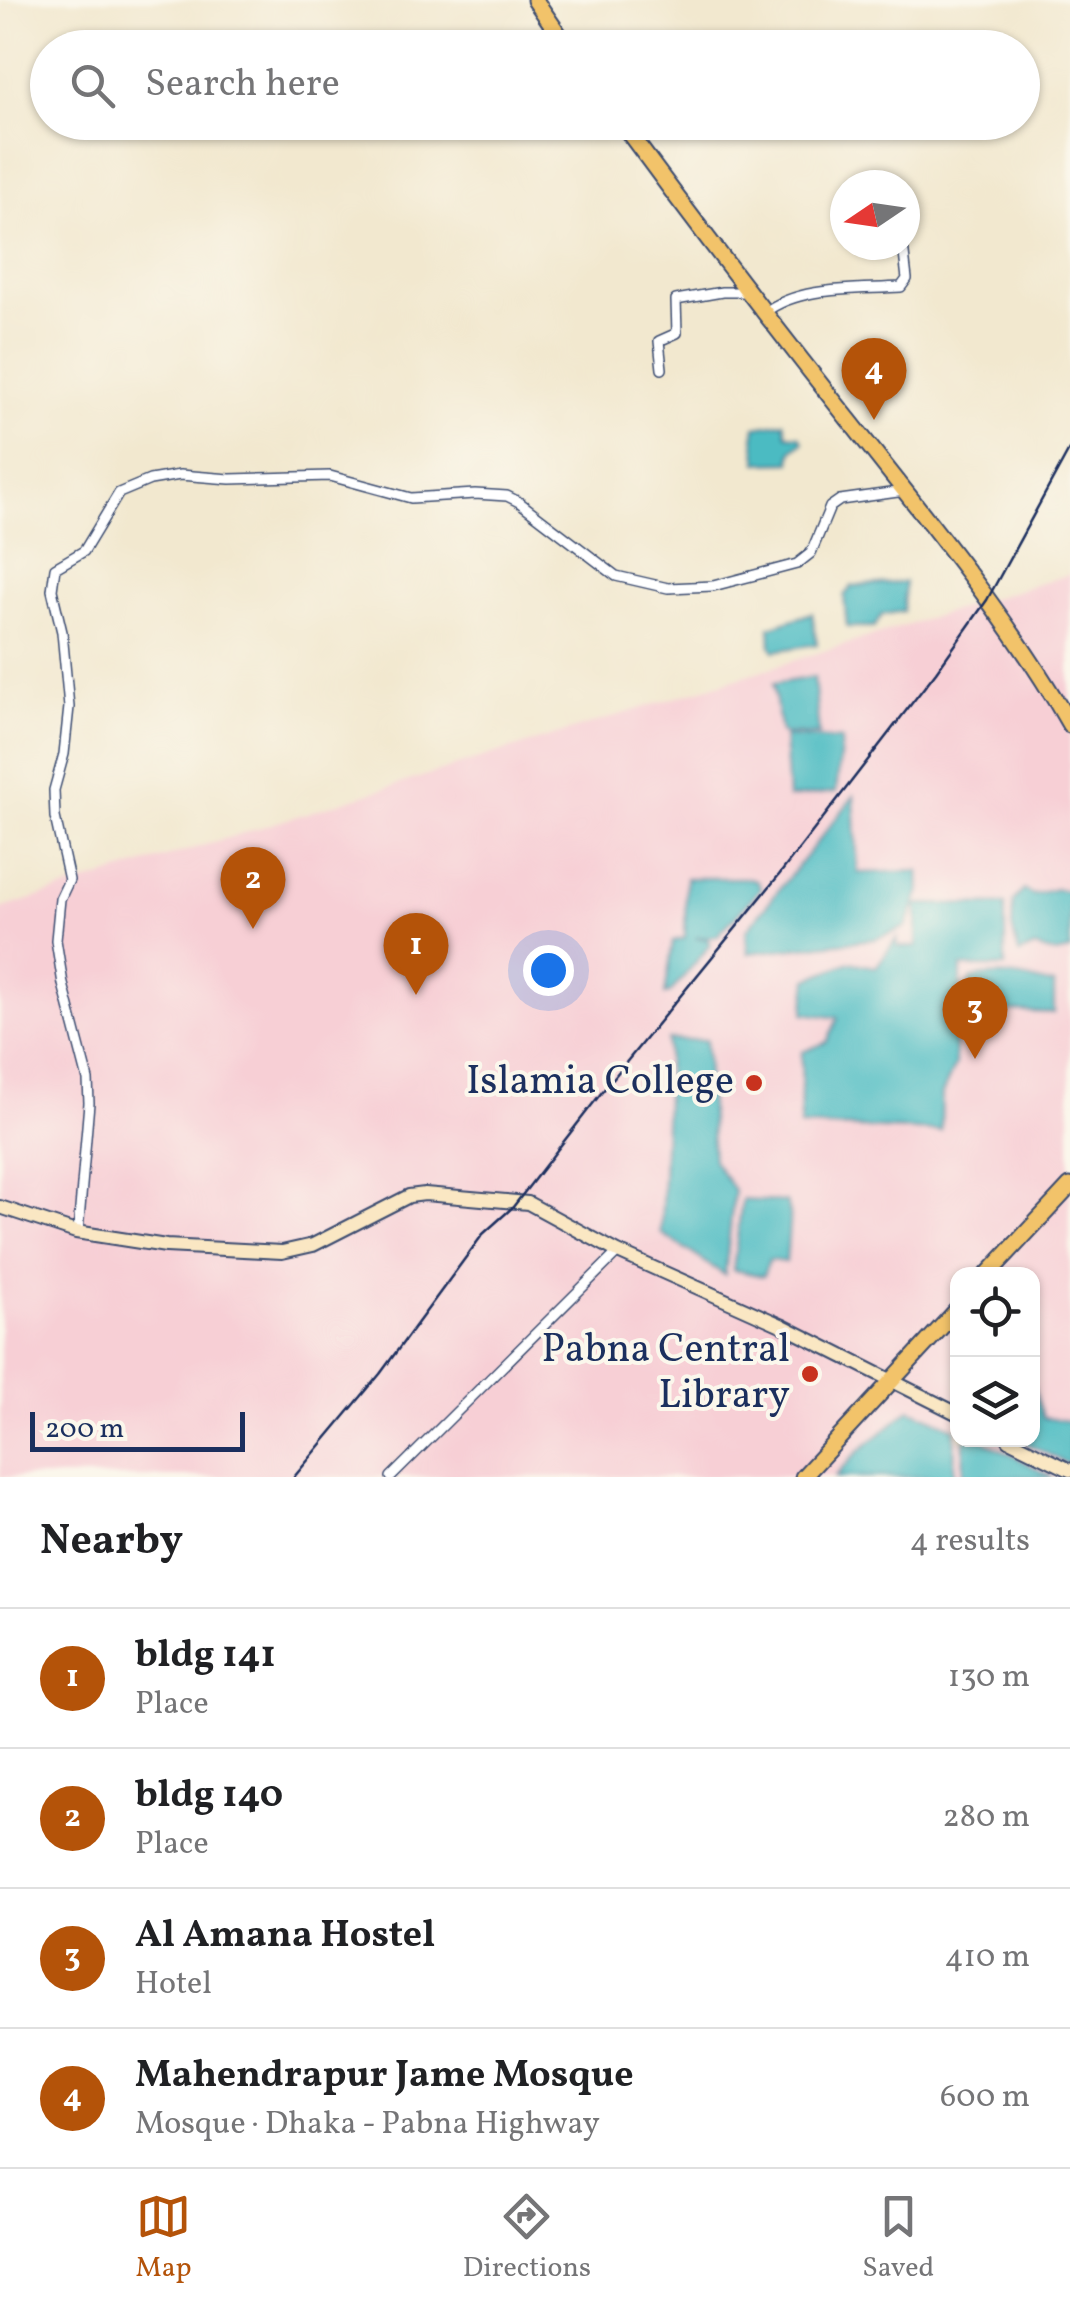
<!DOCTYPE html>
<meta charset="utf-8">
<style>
:root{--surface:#fff;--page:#f2f2f2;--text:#202124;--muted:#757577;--line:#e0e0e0;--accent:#b45309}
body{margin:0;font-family:Vollkorn,serif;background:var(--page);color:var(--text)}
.controls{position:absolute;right:30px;bottom:30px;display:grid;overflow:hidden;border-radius:20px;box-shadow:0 2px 8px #0004}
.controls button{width:90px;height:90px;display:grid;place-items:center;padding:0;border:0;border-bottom:2px solid var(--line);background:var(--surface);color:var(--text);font:50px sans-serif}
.compass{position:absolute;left:830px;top:170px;width:90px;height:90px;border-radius:50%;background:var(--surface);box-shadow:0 2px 8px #0004;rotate:257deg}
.scale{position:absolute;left:30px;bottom:25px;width:215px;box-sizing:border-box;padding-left:10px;border:5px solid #1b2f5e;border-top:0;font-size:28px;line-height:35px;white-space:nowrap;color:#1b2f5e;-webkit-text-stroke:8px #fbf7ec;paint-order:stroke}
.you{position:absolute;left:548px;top:970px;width:35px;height:35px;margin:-25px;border:8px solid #fff;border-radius:50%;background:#1a73e8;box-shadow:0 0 0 15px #1a73e833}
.badge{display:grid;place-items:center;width:65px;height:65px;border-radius:50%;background:var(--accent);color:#fff;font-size:32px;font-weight:700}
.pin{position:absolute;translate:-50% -82px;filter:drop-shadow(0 2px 5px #0008)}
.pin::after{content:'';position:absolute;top:52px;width:35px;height:30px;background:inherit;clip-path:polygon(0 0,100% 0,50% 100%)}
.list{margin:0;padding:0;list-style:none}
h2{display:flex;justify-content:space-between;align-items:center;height:130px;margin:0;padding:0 40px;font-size:42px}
h2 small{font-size:32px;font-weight:400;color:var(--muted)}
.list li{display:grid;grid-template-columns:65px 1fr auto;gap:30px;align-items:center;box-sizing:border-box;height:140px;padding:0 40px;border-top:2px solid var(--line)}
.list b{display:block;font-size:38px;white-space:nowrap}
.list p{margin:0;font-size:32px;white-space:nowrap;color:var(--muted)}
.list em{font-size:32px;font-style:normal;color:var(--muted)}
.icon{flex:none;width:55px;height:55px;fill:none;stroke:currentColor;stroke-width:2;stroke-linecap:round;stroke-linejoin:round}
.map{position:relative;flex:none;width:1070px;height:1477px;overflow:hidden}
.search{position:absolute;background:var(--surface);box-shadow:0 2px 8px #0004;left:30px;right:30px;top:30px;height:110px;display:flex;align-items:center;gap:25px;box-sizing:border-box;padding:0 35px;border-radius:55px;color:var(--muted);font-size:38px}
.sheet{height:690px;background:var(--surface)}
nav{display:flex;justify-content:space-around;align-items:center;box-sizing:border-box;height:140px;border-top:2px solid var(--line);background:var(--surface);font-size:28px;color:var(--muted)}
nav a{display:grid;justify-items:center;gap:5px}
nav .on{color:var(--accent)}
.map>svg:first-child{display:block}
</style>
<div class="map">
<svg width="1070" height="1477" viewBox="0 0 1070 1477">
<rect width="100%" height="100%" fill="#fbf7ec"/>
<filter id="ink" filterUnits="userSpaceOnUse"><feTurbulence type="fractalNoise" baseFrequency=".01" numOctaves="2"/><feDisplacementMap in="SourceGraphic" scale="20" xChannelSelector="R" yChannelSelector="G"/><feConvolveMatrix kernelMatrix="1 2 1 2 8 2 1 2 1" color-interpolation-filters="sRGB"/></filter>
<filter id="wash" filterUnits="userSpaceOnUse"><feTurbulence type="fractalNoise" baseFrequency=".0048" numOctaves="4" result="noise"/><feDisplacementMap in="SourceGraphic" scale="40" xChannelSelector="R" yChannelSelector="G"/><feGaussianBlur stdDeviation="2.25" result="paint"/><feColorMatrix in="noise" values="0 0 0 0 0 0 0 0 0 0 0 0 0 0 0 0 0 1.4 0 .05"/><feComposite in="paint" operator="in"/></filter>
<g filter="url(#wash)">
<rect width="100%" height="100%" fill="#f2e8cf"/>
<path fill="#f7cfd5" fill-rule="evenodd" d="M1070,574V1477H0V909ZM958,1274H1032V1440H958Z"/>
<path fill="#4cbbc2" stroke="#347590" stroke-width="2.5" d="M784,422L787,435L800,436L803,442L792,451L791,462L758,463L754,438L756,427Z
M905,582L903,611L882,615L874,627H847L844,596L852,586Z
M812,613L817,644L774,651L771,646L770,627Z
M814,677L819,735L781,733L773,684Z
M784,736L842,740L836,792L788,798Z
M854,796L858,873L919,871L920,891L906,927L875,939L748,953L746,931Z
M686,878H745L757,881L761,888L717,936L695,938L708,939L710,945L670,993L665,994L673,941L685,938Z
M1055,889L1070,891V951L1056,954L1035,947L1019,954L1012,927L1013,901L1024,890L1033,895Z
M917,904L1005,905V967H961V997L970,998L967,988L972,978C1002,972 1026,978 1054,985V1013L1003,1011L989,1007V1036L955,1037V1065L942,1094L941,1131L800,1126L802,1052L827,1042L838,1018L804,1013L808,979L850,962L876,967L897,938V947H917Z
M668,1040H706L713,1160L734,1190L725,1275L661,1233Z
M742,1200L786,1202L790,1214L786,1262L769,1260L763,1276L733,1270Z
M1033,1385L1043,1418L1070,1421V1465L1019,1440H1032Z
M910,1409L955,1428L954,1477H835L857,1453Z
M964,1440H983L1053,1477H963Z"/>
</g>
<g filter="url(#ink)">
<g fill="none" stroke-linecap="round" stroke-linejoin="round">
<defs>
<path id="street" d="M764,313C800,285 858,290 901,287L907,279L903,245
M662,369L659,341L677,333L676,300L722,292H747
M78,1232L89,1103L88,1080L63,984L56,940L60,899L69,880L55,817L54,790L64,754L69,707L62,632L52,590L55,568L84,551L119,493L150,480L180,475L230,479L330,476L411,498L475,494L507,496L519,502L616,576L668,588L713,586L797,564L811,553L830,507L840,500L905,491
M391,1477L618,1252"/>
<path id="secondary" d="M0,1207L76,1232L166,1246L282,1252L313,1245L409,1196L425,1194L528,1203L618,1252L781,1325L958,1414
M1009,1440L1070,1470"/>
<path id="highway" d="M535,0L568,48
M621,122C696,224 773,325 852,424C928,521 1009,618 1070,725
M988,1274L1070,1186
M803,1477L958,1309"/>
</defs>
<use href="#street" stroke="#3b4b6f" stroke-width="12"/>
<use href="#secondary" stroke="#3b4b6f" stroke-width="16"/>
<use href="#highway" stroke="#3b4b6f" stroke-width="19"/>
<use href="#street" stroke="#fff" stroke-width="9"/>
<use href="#secondary" stroke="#fae7c3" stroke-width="12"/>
<use href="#highway" stroke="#f2c36a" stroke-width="15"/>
<path stroke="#1b2f5e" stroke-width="2.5" d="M294,1477L380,1374L483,1234L513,1207L602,1092L779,875L936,672L987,600L1070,448"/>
</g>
</g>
<g fill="#c8321e" stroke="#fbf7ec" stroke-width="4">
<circle cx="754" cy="1083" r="10"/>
<circle cx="810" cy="1374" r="10"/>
</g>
<g text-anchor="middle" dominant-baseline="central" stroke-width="8" stroke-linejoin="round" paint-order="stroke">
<g font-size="40" fill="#1b2f5e" stroke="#fbf7ec" text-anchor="end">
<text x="734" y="1083">Islamia College</text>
<text x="790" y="1351">Pabna Central<tspan x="790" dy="46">Library</tspan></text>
</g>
</g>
</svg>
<div class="controls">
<button><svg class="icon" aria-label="locate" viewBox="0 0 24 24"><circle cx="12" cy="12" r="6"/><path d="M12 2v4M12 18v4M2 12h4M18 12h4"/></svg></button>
<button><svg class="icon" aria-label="layers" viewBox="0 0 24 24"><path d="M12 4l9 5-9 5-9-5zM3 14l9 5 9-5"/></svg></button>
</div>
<svg class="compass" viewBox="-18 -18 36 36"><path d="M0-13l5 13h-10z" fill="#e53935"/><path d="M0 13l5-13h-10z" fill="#757577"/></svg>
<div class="scale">200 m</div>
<div class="you"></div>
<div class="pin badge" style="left:416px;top:995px">1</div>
<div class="pin badge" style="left:253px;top:929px">2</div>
<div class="pin badge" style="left:975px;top:1059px">3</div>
<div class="pin badge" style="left:874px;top:420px">4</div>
<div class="search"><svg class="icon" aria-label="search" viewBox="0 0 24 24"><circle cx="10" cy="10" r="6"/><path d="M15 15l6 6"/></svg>Search here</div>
</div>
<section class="sheet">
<h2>Nearby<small>4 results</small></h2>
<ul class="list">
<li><span class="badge">1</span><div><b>bldg 141</b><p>Place</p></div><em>130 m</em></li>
<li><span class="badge">2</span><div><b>bldg 140</b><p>Place</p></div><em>280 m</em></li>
<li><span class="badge">3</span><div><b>Al Amana Hostel</b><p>Hotel</p></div><em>410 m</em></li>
<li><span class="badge">4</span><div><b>Mahendrapur Jame Mosque</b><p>Mosque · Dhaka - Pabna Highway</p></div><em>600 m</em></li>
</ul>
</section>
<nav>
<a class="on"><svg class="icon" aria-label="map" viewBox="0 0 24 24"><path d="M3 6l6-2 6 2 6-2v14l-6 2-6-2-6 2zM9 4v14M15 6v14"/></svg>Map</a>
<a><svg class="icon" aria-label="directions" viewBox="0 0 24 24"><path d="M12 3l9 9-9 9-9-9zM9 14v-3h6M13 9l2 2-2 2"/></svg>Directions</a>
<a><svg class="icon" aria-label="saved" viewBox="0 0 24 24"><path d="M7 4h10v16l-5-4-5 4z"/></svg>Saved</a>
</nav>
